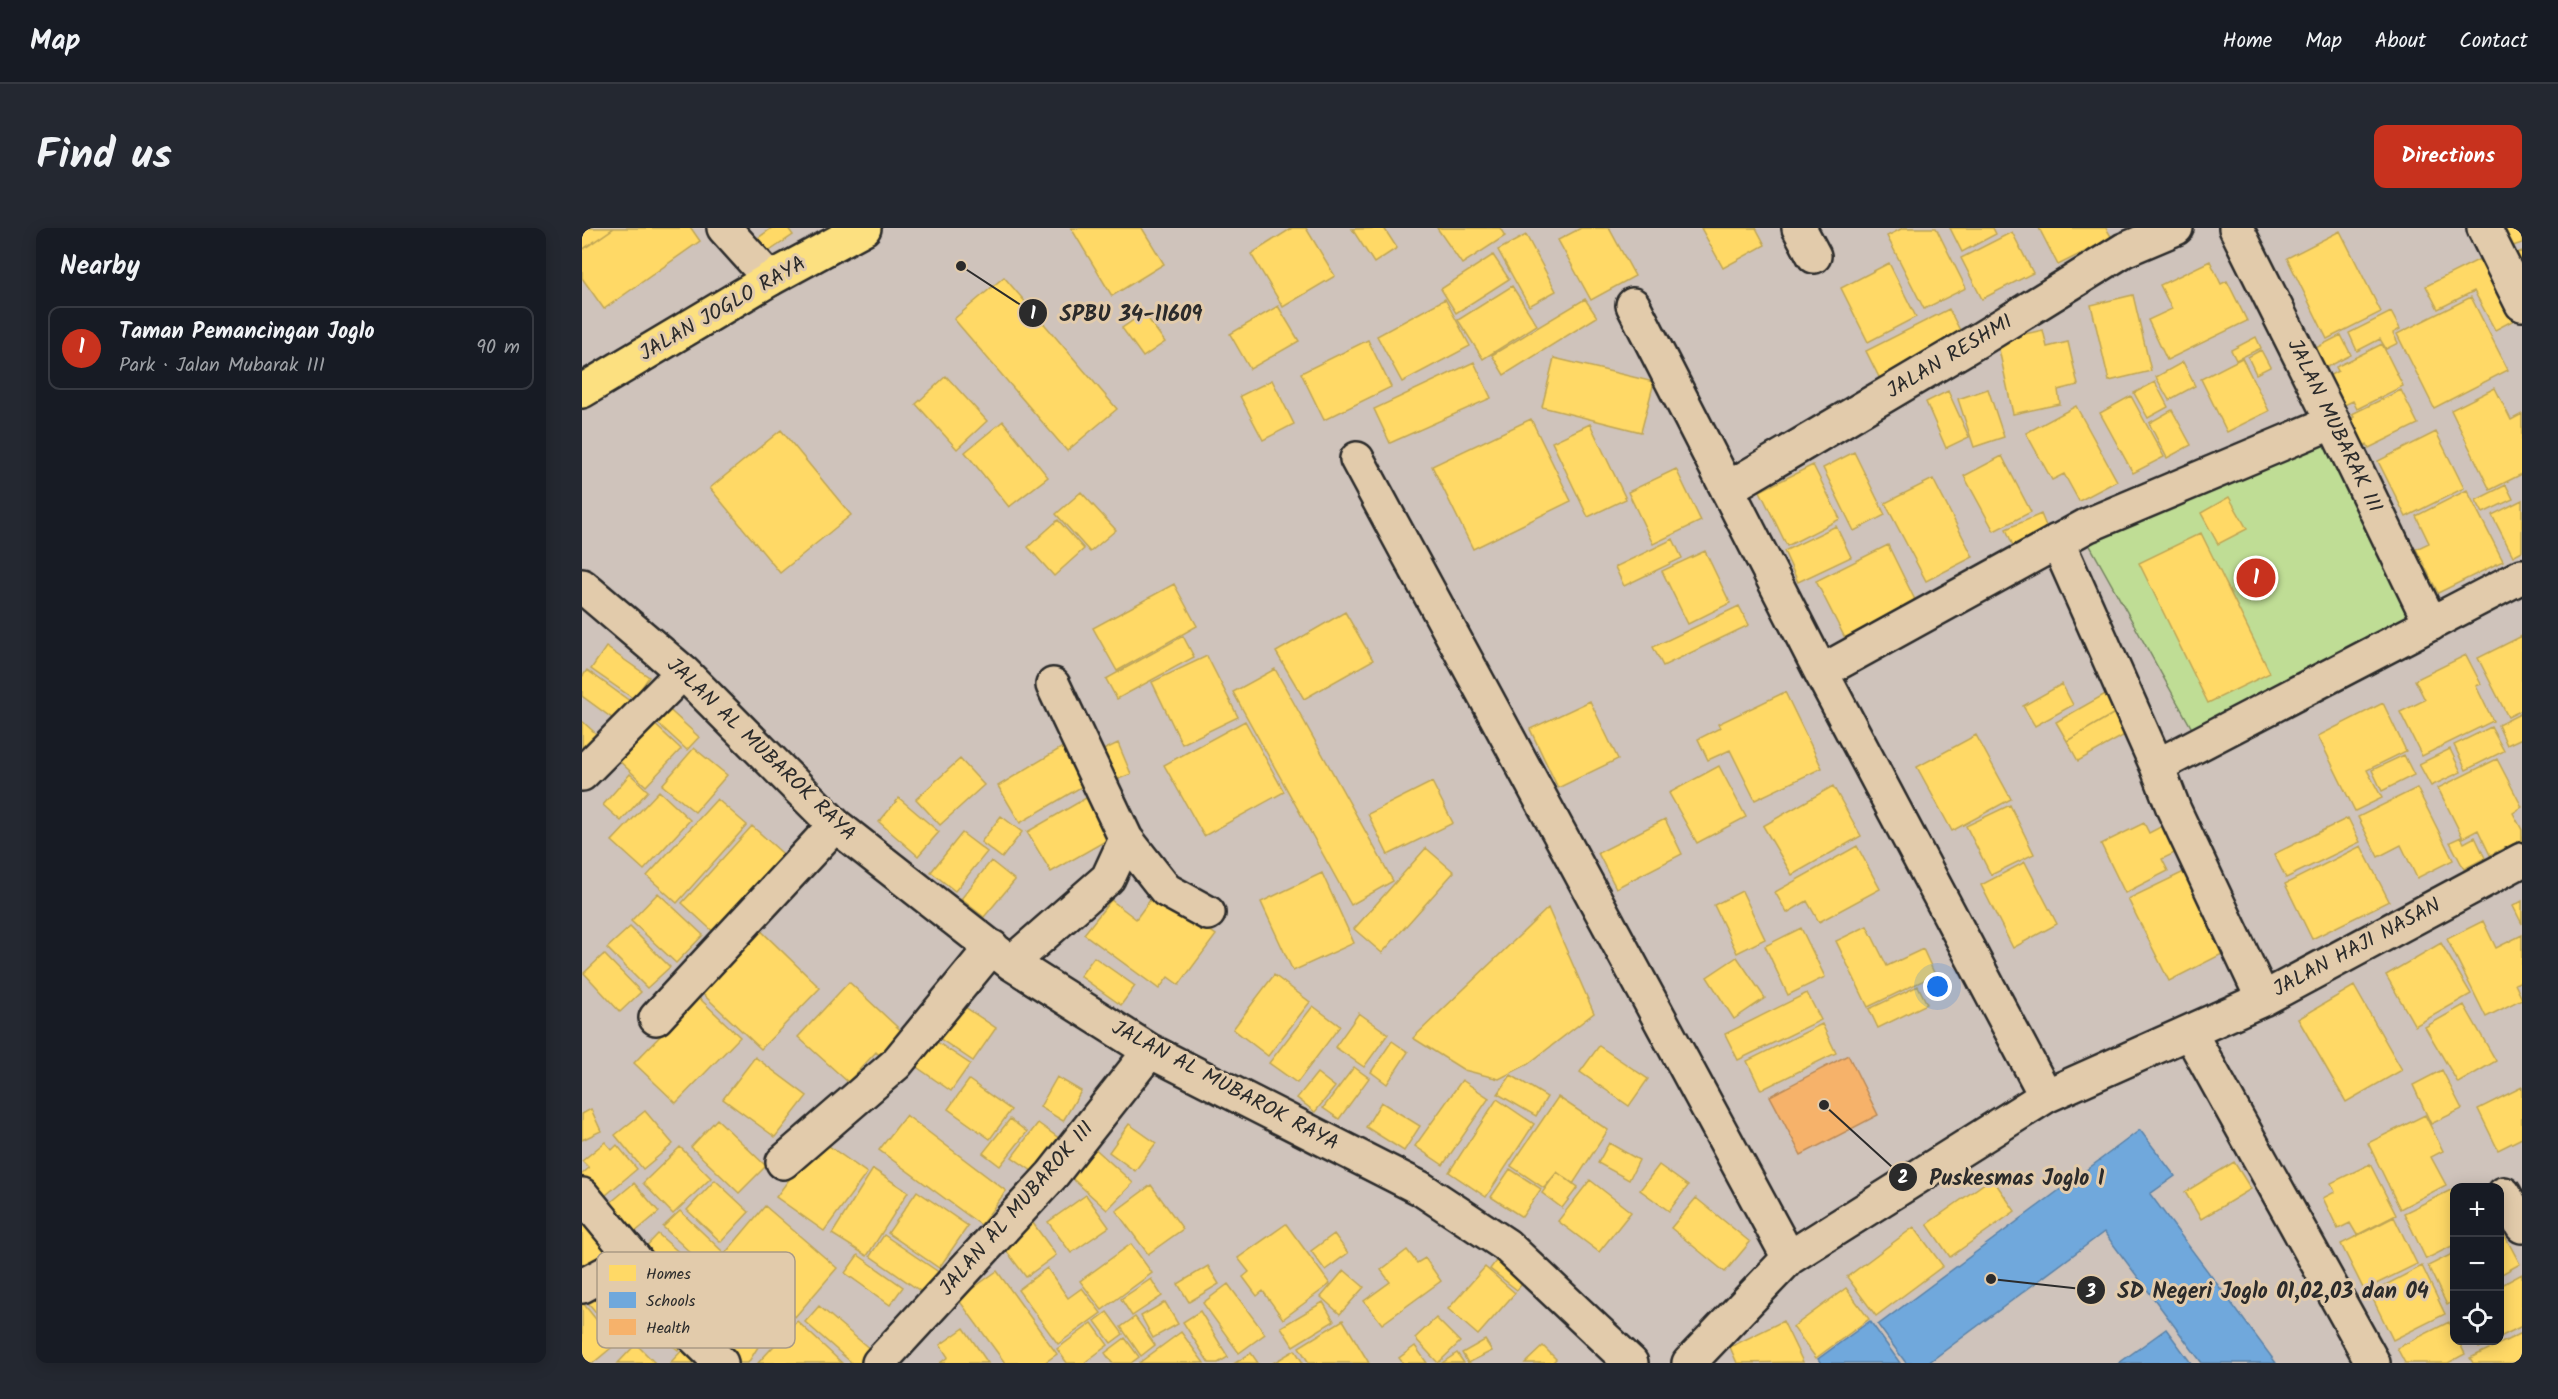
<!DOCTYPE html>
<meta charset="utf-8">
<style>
:root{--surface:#171b24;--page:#242831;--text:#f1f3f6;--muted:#9ea1a6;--line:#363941;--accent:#c8321e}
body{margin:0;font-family:Kalam,sans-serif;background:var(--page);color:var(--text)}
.controls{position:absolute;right:18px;bottom:18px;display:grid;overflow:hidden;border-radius:12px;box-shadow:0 3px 15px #0003}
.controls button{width:54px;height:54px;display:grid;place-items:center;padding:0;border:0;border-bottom:2px solid var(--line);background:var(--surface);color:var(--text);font:30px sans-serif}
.you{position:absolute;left:1356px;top:759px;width:21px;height:21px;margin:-15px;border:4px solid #fff;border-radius:50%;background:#1a73e8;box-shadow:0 0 0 9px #1a73e833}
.badge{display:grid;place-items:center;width:39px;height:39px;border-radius:50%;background:var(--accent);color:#fff;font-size:20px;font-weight:700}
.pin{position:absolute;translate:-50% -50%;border:3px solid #fff;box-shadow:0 2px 6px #0006}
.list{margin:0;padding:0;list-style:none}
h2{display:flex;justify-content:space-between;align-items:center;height:78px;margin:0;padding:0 24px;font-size:26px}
h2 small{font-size:20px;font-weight:400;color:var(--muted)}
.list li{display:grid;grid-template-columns:39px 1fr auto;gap:18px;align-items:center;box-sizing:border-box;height:84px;margin:0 12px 12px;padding:0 12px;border:2px solid var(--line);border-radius:12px}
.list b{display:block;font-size:22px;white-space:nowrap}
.list p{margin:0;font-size:20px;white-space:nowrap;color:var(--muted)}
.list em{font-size:20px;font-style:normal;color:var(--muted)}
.icon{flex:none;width:33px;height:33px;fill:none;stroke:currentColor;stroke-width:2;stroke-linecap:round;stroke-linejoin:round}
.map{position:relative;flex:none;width:1940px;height:1135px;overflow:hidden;border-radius:12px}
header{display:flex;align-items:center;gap:36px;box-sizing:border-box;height:84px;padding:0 30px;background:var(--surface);border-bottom:2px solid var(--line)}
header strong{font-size:28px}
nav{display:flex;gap:33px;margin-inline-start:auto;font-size:21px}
.intro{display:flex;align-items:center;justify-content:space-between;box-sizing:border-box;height:144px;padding:0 36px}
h1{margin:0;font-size:42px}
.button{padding:15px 27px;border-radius:12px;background:var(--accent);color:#fff;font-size:21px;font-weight:700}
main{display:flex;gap:36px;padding:0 36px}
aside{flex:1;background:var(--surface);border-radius:12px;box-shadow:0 3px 15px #0003}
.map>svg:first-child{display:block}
</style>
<header>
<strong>Map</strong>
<nav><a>Home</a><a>Map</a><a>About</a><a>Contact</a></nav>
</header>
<div class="intro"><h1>Find us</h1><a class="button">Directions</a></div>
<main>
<aside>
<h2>Nearby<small></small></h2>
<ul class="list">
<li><span class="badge">1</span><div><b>Taman Pemancingan Joglo</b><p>Park · Jalan Mubarak III</p></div><em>90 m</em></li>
</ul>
</aside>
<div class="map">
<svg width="1940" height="1135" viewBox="0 0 1940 1135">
<rect width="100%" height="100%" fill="#cfc3bb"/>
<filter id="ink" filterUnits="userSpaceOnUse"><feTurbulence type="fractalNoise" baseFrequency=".0167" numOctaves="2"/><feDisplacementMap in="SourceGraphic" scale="12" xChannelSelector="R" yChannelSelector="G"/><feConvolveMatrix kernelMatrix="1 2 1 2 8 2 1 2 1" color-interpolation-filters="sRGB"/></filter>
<g filter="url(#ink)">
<path fill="#bfdd95" stroke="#758460" stroke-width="1.5" d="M1743,192L1843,396L1623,524L1501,305Z"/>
<path fill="#ffd966" stroke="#bfa554" stroke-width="1.5" d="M0,0H32L0,22Z
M32,0H109L118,13L22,81L0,50V22Z
M190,0H206L211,7L186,24L176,10Z
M489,0H560L582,36L530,68Z
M710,0H724L753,48L701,79L669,26Z
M802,0L815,20L792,35L770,1Z
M855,0H918L923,8L880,36Z
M999,0H1027L1053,48L1009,72L976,12Z
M1119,0H1174L1183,17L1141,40Z
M1321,0H1354L1384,60L1342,81L1305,8Z
M1368,0H1411L1414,6L1380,24Z
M1457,0H1524L1530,10L1476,37Z
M1923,0H1940V15L1928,19Z
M1758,3L1799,84L1745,111L1705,30Z
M1430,4L1451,45L1400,71L1379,30Z
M944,7L974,63L947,78L916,22Z
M1940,23V50L1927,28Z
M911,27L927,51L874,85L859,61Z
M1900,30L1932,92L1913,102L1892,63L1856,81L1844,58Z
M1628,33L1639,56L1645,53L1665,93L1585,132L1566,92L1590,81L1578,57Z
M1307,35L1334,89L1286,114L1259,60Z
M422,49L535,181L485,223L372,91Z
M930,58L955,97L901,131L876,92Z
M1551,67L1569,143L1527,153L1509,77Z
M1889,69L1926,142L1852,180L1815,106Z
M863,71L888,118L820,154L795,108Z
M1003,71L1015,89L922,147L910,127Z
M696,78L717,113L668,141L648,106Z
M1367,81L1385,116L1302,159L1284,123Z
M1809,84L1818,101L1811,105L1816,115L1804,121L1798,111L1775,123L1767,105Z
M562,85L583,114L561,129L540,100Z
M1461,102L1465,119L1486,114L1496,157L1476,162L1478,176L1431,186L1415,112Z
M1759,107L1769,127L1734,145L1724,125Z
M1674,109L1679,120L1654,132L1649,122Z
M786,112L809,159L742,192L719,145Z
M1800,116L1821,158L1775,181L1771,173L1756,180L1741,151L1756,143L1754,139Z
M1679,122L1688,139L1674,146L1666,129Z
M972,130L1072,154L1059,204L960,179Z
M1660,130L1687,183L1645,204L1619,151Z
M892,134L909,170L808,215L792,181Z
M1601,134L1613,158L1587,172L1574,149Z
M364,148L405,193L375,221L334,176Z
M690,152L712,196L681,212L658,168Z
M1573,154L1586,179L1566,190L1552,165Z
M1913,160L1929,192L1940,186V246L1908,262L1869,182Z
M1406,161L1422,209L1392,219L1376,171Z
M1819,162L1836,196L1787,220L1785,216L1778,220L1764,193L1772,189L1770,186Z
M1366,163L1387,209L1364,220L1344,174Z
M1549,168L1582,229L1551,245L1518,185Z
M1494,178L1535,253L1497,273L1482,246L1470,252L1444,205Z
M1590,182L1609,217L1585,230L1567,195Z
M949,191L989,273L891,321L850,238Z
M421,193L466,249L427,279L383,224Z
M1008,196L1044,271L1006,289L970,214Z
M199,202L269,287L198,345L128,260Z
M1854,204L1882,260L1824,289L1796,233Z
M1272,224L1303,287L1272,303L1241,240Z
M1420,228L1449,284L1412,303L1382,248Z
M1231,237L1258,291L1205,318L1178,263Z
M1094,241L1119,293L1071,316L1046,264Z
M1351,251L1391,329L1344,353L1303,275Z
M1924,257L1931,271L1901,285L1894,272Z
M1885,262L1921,333L1856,365L1834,321L1847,315L1834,288Z
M499,264L534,302L508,324L474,286Z
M1647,269L1665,301L1636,316L1619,285Z
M1940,272V323L1931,328L1910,287Z
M1459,286L1469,310L1434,325L1424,301Z
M476,292L502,321L472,348L446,319Z
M1254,298L1269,329L1216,354L1202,323Z
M1619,305L1688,445L1626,475L1557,335Z
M1091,311L1100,330L1042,358L1033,339Z
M1306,317L1334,374L1263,410L1234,353Z
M1123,323L1148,375L1106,396L1080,343Z
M592,356L615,398L535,443L511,400Z
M1157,378L1167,397L1081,438L1071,419Z
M763,384L791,432L722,471L694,424Z
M601,408L612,429L535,471L524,451Z
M1940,408V482L1926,489L1896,430Z
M24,419L67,449L52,471L9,441Z
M1884,427L1899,456L1894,458L1911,493L1840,528L1818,484L1843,472L1833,452Z
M625,428L656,489L600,516L570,454Z
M693,441L811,653L769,677L651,464Z
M5,442L49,474L34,493L0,468V449Z
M1480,456L1491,477L1453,498L1441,478Z
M1203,464L1240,540L1173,572L1148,522L1126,532L1116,511L1138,500L1136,496Z
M1525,465L1536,483L1485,513L1474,494Z
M1008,473L1036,531L976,560L948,501Z
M79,474L117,509L105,522L67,487Z
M1801,475L1824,523L1785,542L1800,570L1773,583L1736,508Z
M1536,483L1548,504L1496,533L1485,513Z
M1940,485V510L1925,517L1916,497Z
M67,491L99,521L64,558L32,528Z
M0,493L21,512L0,534Z
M663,493L702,564L622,608L582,537Z
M1909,499L1922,523L1884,542L1872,517Z
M1394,507L1429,571L1370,603L1335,539Z
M489,514L511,552L438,595L416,558Z
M536,515L549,546L531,553L517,524Z
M112,520L145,547L113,584L80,557Z
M1868,521L1879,544L1849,558L1837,536Z
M1822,527L1832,547L1800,563L1790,542Z
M378,531L402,557L358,597L334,571Z
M1915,531L1940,579L1931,585L1940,602V612L1908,627L1896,602L1881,610L1856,560Z
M1137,538L1164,589L1115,615L1087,565Z
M48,546L66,563L39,593L21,577Z
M850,554L871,595L806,627L786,586Z
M1251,558L1279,608L1210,647L1181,598Z
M1835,560L1871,632L1835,650L1819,617L1796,629L1776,589Z
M77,563L108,592L62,642L30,613Z
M511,566L534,607L469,644L445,604Z
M317,570L357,604L336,628L297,594Z
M135,571L165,597L95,675L65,648Z
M1428,577L1452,626L1409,647L1384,598Z
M419,588L440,604L420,630L399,614Z
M1766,590L1778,614L1704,650L1692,626Z
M1083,591L1100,626L1034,660L1016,625Z
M1594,591L1607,618L1580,631L1586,643L1543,665L1519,616L1562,595L1567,605Z
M170,598L208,632L137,709L100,675Z
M380,605L405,624L373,663L349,644Z
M1879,609L1882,615L1893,609L1903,630L1882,641L1868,614Z
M1275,618L1298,661L1237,694L1225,673L1205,685L1193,664Z
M1779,618L1807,673L1730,711L1703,656Z
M844,620L872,644L800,725L772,701Z
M409,633L433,652L402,689L379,671Z
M1443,634L1475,696L1431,720L1399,657Z
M1606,642L1646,723L1587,753L1546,671Z
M740,645L772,715L711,743L679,674Z
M1160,663L1183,711L1155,725L1132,677Z
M574,664L634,707L597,757L586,749L577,761L502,706L529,672L554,691Z
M76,665L121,707L94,735L49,693Z
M1940,673V696L1931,678Z
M966,680L1012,785L946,836L917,851L882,842L831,810Z
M169,693L238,760L179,821L109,755Z
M1901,693L1914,720L1940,707V753L1933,756L1940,771L1904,789L1865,711Z
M1285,698L1305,738L1341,721L1353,747L1286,779L1254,713Z
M48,699L88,739L65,760L25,720Z
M1219,700L1243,749L1206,767L1183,718Z
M1859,715L1889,766L1833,798L1804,747Z
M22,726L59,764L38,784L2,745Z
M512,729L553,758L539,777L498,748Z
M1155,729L1183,770L1152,791L1125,749Z
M692,747L728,774L686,828L651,801Z
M267,754L328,811L305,834L294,824L266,854L216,809Z
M1336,758L1345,776L1296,800L1287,781Z
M1772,758L1820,842L1764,874L1716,791Z
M1225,765L1239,792L1156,832L1143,806Z
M116,769L158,809L94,875L52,835Z
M374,773L414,800L391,833L351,806Z
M1882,777L1914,833L1876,855L1843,799Z
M731,778L758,798L715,855L687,835Z
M777,785L806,806L782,839L753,819Z
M1240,796L1254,825L1179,862L1165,833Z
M346,808L388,836L369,863L329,835Z
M810,813L826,824L805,856L789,844Z
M1017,818L1066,851L1047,878L998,844Z
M173,829L225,868L193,909L141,871Z
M772,839L787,850L757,891L741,880Z
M1860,842L1880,881L1849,896L1831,857Z
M735,845L753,859L733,884L715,870Z
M929,847L965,869L954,888L916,866Z
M475,849L499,863L481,893L458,879Z
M387,852L429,882L408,911L366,881Z
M880,852L907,870L861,937L833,918Z
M1940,859V910L1916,922L1896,881Z
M976,869L1026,902L991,956L975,944L962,960L929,938Z
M915,871L952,896L904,969L867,944Z
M799,874L838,898L822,923L784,899Z
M9,881L19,903L0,912V886Z
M63,883L91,916L61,941L33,907Z
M324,887L424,963L399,997L297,922Z
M1843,887L1861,923L1849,929L1864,957L1818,981L1786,915Z
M135,891L184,938L157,965L109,919Z
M428,891L445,904L418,938L401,925Z
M456,895L478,911L453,945L430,929Z
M547,896L574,915L553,943L527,924Z
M237,911L285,945L242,1003L194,969Z
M23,914L30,922L35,917L55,941L18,972L0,951V946L7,940L0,933Z
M507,915L551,955L525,982L482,943Z
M1027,915L1057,932L1047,952L1016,935Z
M98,919L129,950L91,986L61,955Z
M1652,934L1669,961L1619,991L1603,964Z
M1788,936L1814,987L1775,1007L1768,995L1756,1001L1741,970L1753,964L1749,955Z
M1077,937L1106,958L1087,983L1058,962Z
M291,941L326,964L285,1028L250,1006Z
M928,941L959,961L940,989L909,969Z
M975,944L996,959L980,980L960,965Z
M1410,950L1433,983L1368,1029L1345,996Z
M133,952L167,984L139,1014L105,982Z
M1008,952L1049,984L1017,1024L976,993Z
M52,955L77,984L46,1010L22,980Z
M569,957L601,1001L566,1026L534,983Z
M1871,961L1872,1017L1844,1031L1822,985Z
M335,963L386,998L357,1040L306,1005Z
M504,967L527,999L489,1025L466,994Z
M1114,970L1168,1014L1143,1044L1089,1000Z
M183,978L255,1040L213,1089L141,1028Z
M0,983L41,1018L0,1052Z
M98,983L141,1024L125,1040L81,999Z
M1812,989L1835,1036L1782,1062L1759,1016Z
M448,991L474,1027L444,1049L417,1013Z
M704,996L748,1056L701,1091L681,1063L675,1068L661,1049L667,1044L656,1030Z
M1332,999L1361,1038L1294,1088L1265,1049Z
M1918,999L1938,1036L1918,1047Z
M76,1006L117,1042L98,1063L57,1026Z
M752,1006L766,1025L743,1042L729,1023Z
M302,1007L358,1045L344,1067L288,1028Z
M549,1016L570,1045L520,1082L498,1053Z
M825,1022L835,1035L843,1030L859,1053L800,1096L782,1073L808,1054L799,1042Z
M1872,1025V1073L1865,1077L1846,1038Z
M919,1026L947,1047L935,1062L908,1041Z
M276,1027L321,1059L308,1077L263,1045Z
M47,1035L86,1082L42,1118L3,1071Z
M626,1038L637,1056L607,1074L596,1056Z
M1840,1038L1863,1086L1811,1112L1788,1065Z
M903,1039L933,1065L896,1107L866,1081Z
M465,1040L486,1070L500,1060L519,1085L476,1116L436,1062Z
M762,1042L782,1059L758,1086L739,1069Z
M415,1043L475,1126L462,1135H423L376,1071Z
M1940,1046V1098L1918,1109V1058Z
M157,1048L184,1069L170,1088L188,1102L177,1116L159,1101L140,1124L113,1102Z
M569,1051L580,1068L550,1088L539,1071Z
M646,1056L683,1106L657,1125L621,1075Z
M1264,1060L1287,1091L1234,1130L1211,1099Z
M0,1074L34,1116L11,1135H0Z
M583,1074L596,1096L571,1110L559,1088Z
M741,1074L752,1093L711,1118L699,1099Z
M237,1078L289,1122L278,1135H270L223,1094Z
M618,1083L646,1129L636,1135H627L601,1094Z
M525,1084L541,1106L529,1115L513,1093Z
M553,1089L573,1117L559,1128L539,1099Z
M81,1090L106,1110L96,1122L71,1102Z
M854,1090L878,1114L856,1135L833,1110Z
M761,1092L787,1135H727L717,1119Z
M215,1093L260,1135H176Z
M1201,1093L1221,1134L1155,1135L1148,1119Z
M1867,1094L1872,1105V1112H1876L1883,1126L1866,1135H1823L1815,1120Z
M510,1095L526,1117L502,1135H485L475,1121Z
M382,1100L406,1135H358L366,1129L358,1117Z
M599,1104L622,1135H557Z
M1940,1105V1135H1891L1888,1130Z
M155,1107L176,1119L166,1135H145L140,1132Z
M543,1110L557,1129L549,1135H530L523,1125Z
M903,1112L910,1123L886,1135L880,1125Z
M1893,1112H1911L1897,1120Z
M108,1114L131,1135H88Z
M54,1116L73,1135H36Z
M833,1118L845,1135H821L817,1130Z
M961,1118L974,1131L970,1135H943Z
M713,1122L721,1135H691Z
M669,1125L676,1135H653Z
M875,1125L882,1135H860Z"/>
<path fill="#6fa8dc" stroke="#5b82a7" stroke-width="1.5" d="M1558,902L1593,948L1568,966L1694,1135H1620L1522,1004L1346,1135H1324L1296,1097Z
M1288,1093L1318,1135H1239L1236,1131Z
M1584,1101L1609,1135H1537Z"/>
<path fill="#f6b26b" stroke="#b98a58" stroke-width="1.5" d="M1266,827L1296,887L1219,927L1188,868Z"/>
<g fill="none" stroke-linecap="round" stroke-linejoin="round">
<defs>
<path id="minor" d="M142,0L188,51
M1217,0L1232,28
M1654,0L1751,194L1849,396
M1902,0L1940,76
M1051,77L1239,444L1464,868
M775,231L1207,1030
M1145,261L1400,110L1542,22L1594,0
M1475,313L1575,538L1592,582L1681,771
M0,358L101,444L253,597L429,735L568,823L838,960L924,1017L1049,1135
M1239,444L1504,298L1751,194
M471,457L544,611L584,662L626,685
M1575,538L1940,348
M0,546L101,444
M429,735L526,650L544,611
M74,790L253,597
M1608,805L1791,1135
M201,934L314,836L410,719
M1922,966L1940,998
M0,967L52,1030L106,1103L139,1135
M0,1058L52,1030
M297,1135L470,947L568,823
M1107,1135L1207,1030L1464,868L1681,771L1940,632"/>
<path id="major" d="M0,163L188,51L282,0"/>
</defs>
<use href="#minor" stroke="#2b2b2b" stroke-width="38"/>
<use href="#major" stroke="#2b2b2b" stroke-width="38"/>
<use href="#minor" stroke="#e2cbab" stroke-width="33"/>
<use href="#major" stroke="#fce080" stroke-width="33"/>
</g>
</g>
<g text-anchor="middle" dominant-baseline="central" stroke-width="6" stroke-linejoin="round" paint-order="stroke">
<g font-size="21" fill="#2b2b2b" stroke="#e2cbab">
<text transform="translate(141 81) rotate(-30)">JALAN JOGLO RAYA</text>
<text transform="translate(1368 129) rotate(-31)">JALAN RESHMI</text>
<text transform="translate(1752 198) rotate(64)">JALAN MUBARAK III</text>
<text transform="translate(179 522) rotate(44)">JALAN AL MUBAROK RAYA</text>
<text transform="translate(1775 720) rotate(-28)">JALAN HAJI NASAN</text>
<text transform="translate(643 858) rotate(28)">JALAN AL MUBAROK RAYA</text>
<text transform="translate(435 981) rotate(-49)">JALAN AL MUBAROK III</text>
</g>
</g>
<rect x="15" y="1024" width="198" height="96" rx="9" fill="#e2cbab" stroke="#ab9b85" stroke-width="1.5"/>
<rect x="27" y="1037" width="27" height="16" fill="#ffd966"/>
<rect x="27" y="1064" width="27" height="16" fill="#6fa8dc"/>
<rect x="27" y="1091" width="27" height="16" fill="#f6b26b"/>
<g font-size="16" fill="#2b2b2b">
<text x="64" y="1051">Homes</text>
<text x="64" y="1078">Schools</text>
<text x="64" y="1105">Health</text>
</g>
<path fill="none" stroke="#2b2b2b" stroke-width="2" d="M379 38L451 85M1242 877L1321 949M1409 1051L1509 1062"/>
<g fill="#2b2b2b" stroke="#e2cbab" stroke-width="2">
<circle cx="379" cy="38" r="6"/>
<circle cx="1242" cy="877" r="6"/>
<circle cx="1409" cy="1051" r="6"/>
<circle cx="451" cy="85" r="15"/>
<circle cx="1321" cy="949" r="15"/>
<circle cx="1509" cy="1062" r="15"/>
</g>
<g font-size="18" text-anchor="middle" font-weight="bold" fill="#fff">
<text x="451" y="91">1</text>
<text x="1321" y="955">2</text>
<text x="1509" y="1069">3</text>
</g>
<g font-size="22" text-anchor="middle" font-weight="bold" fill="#2b2b2b" stroke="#e2cbab" stroke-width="6" stroke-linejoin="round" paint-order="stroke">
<text x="549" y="93">SPBU 34-11609</text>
<text x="1435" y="957">Puskesmas Joglo I</text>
<text x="1691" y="1070">SD Negeri Joglo 01,02,03 dan 04</text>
</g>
</svg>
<div class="controls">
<button>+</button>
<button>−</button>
<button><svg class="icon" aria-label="locate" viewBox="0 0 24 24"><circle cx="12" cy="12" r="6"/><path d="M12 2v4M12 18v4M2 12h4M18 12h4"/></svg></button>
</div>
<div class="you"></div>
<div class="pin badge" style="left:1674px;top:350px">1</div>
</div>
</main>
